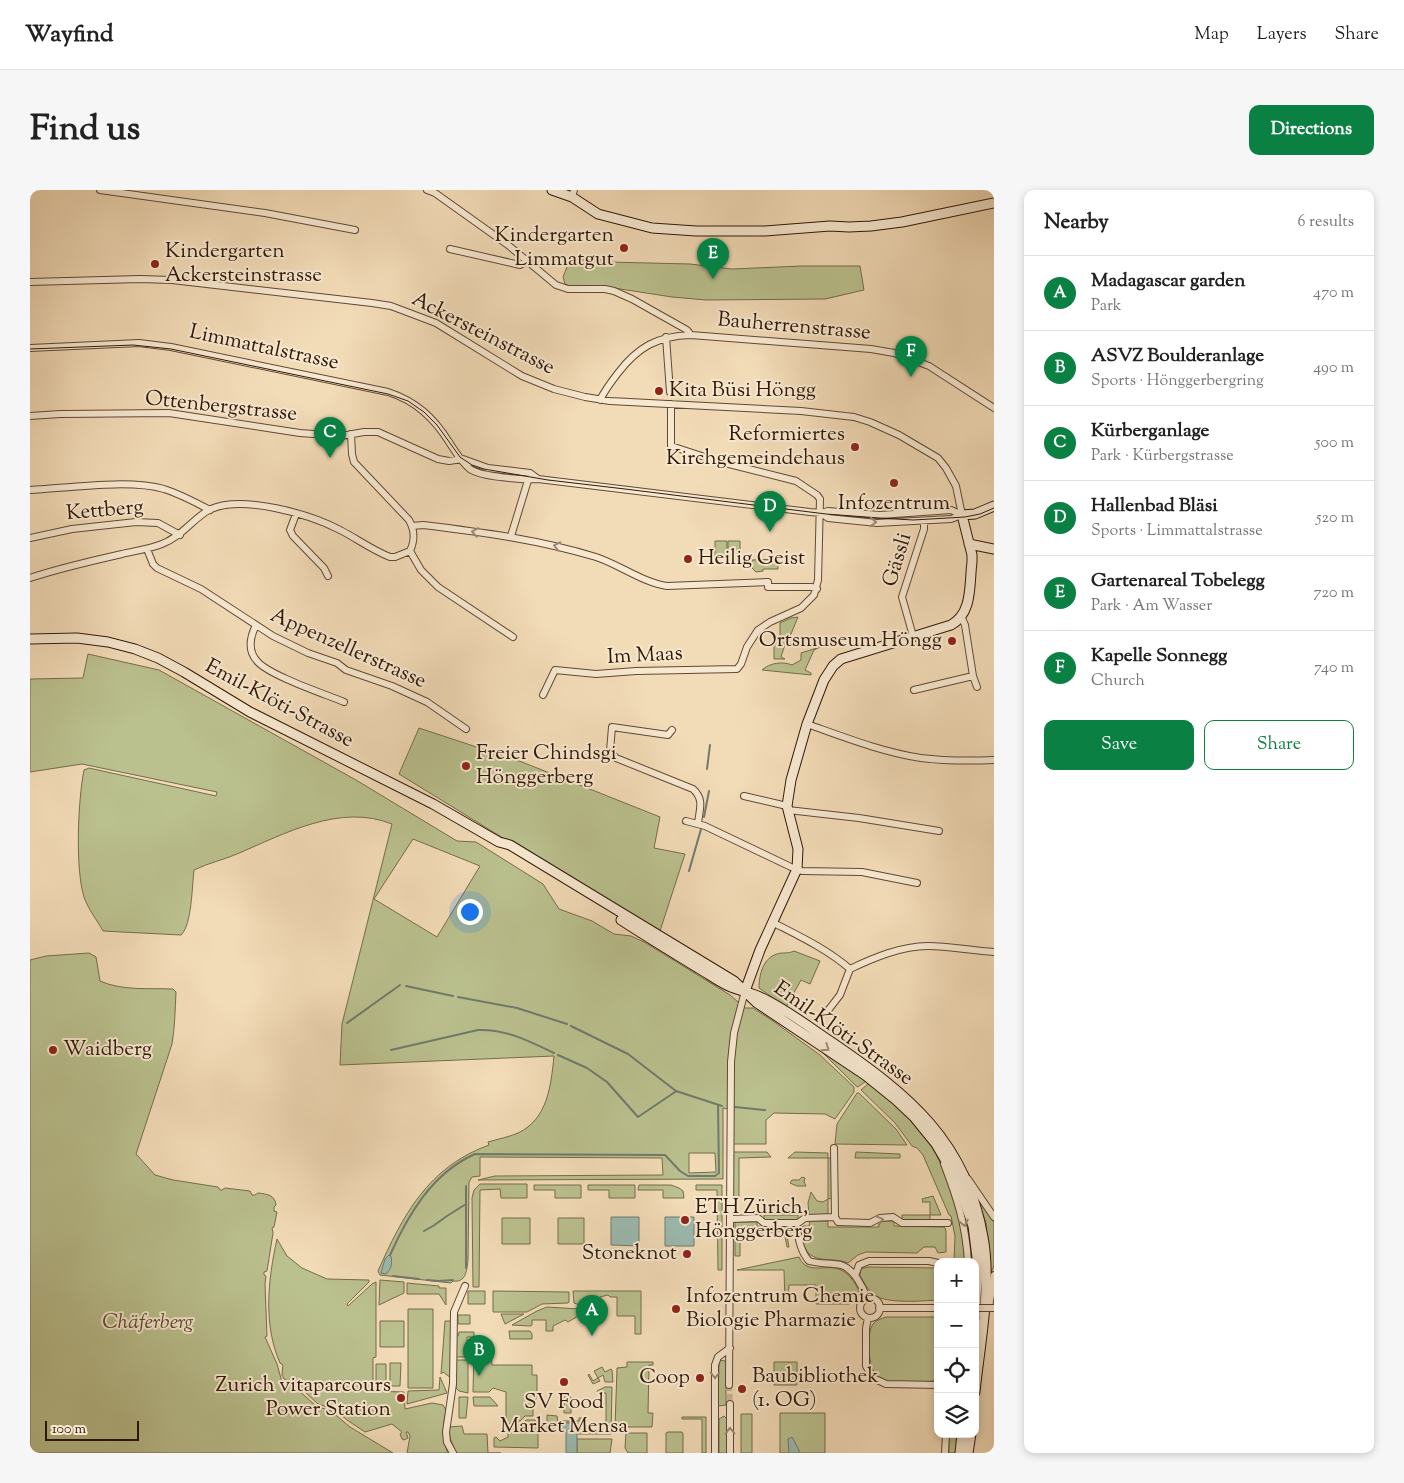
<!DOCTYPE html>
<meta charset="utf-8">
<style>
:root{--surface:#fff;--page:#f6f6f6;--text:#222;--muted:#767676;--line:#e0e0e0;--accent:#0b8043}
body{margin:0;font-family:"Sorts Mill Goudy",serif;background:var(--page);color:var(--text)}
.controls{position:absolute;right:15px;bottom:15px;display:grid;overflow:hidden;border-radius:10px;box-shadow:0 2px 8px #0003}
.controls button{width:45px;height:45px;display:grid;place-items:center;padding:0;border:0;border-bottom:1px solid var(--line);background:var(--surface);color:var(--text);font:25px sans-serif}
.scale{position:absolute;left:15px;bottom:12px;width:94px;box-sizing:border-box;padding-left:5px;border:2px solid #301807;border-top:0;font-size:14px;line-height:18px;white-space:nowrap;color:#301807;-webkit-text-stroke:4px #f7e8d0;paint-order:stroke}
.you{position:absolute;left:439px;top:721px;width:18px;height:18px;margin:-12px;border:4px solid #fff;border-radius:50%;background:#1a73e8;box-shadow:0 0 0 8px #1a73e833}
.badge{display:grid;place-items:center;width:32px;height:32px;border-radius:50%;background:var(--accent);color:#fff;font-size:16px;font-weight:700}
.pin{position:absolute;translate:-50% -41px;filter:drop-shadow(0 1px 2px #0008)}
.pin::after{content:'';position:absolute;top:26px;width:18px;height:15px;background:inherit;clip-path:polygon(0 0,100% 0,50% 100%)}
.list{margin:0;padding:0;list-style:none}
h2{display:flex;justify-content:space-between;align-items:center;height:65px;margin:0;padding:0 20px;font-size:21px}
h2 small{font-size:16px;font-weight:400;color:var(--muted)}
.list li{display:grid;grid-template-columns:32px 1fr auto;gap:15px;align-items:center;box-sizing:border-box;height:75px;padding:0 20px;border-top:1px solid var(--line)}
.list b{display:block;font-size:19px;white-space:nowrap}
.list p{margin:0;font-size:16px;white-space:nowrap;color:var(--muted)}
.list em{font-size:16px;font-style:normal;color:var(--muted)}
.actions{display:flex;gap:10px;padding:15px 20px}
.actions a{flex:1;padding:11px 0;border:1px solid var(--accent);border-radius:10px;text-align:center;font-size:18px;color:var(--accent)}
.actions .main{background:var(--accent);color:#fff}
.icon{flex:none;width:28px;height:28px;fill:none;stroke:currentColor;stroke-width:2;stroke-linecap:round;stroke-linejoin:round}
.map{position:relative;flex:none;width:964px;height:1263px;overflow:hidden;border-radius:10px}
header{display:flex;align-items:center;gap:30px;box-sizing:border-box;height:70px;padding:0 25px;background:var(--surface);border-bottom:1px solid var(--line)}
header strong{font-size:24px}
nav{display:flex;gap:28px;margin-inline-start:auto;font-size:18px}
.intro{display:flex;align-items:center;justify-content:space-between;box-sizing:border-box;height:120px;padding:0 30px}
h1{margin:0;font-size:35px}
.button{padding:12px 22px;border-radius:10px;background:var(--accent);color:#fff;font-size:18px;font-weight:700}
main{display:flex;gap:30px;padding:0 30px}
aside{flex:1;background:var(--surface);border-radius:10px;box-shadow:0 2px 8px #0003}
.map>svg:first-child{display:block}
</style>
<header>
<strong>Wayfind</strong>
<nav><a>Map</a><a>Layers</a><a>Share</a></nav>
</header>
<div class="intro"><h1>Find us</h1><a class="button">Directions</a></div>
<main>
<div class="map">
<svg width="964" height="1263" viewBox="0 0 964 1263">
<rect width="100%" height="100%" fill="#f2dbb7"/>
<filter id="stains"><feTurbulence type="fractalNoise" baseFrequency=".004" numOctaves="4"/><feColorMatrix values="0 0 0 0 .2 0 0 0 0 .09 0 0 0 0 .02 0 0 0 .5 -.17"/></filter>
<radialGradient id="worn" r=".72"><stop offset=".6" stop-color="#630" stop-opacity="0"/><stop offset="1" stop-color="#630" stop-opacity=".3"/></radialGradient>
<path fill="#bac08e" stroke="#756c4a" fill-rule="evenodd" d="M538,69L578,70V72L660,74L702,79L772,76H830L834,100L795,109L676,110L642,107L584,98L540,96L535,94L533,87L537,77Z
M685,351H697V367H685Z
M698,351H710V367H698Z
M748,369V379H733V381L726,382L722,378V370Z
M768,427L761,444L758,445L751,467L755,469H744V456L750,447V433L761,428Z
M790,457L784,460L775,480L781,483V485L732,480C739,473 753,471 762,475L771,470V463Z
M58,464L129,480L326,590L427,651L446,652L513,694L529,719L562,731L584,744L601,746L616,753L700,805L715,818H723L743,831L790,865L824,897V902L805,929L795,924L744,923L736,930V954H703V920L693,918V989L448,990L465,986L633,985L632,968L450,967V986L442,987L439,992L438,1070C437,1080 436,1093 423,1091L421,1093L350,1085L348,1081C373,1025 398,977 459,955L458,952C468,949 479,947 488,943C518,929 521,895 524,866L310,875L312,834L362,634C310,613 254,644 207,664C193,670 178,673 164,680C162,695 162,735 151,745L73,741C67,730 58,719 54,707C45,678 48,610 54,580L59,578L186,606L187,602L52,574L0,582V489L53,488ZM383,649L450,676L407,747L344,709ZM659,963H685L686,982L659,983Z
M389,538L492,572L630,627L624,658L655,664L629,744L369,584Z
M764,761L790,771L780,794L771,790L756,817L729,798C729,785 733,768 747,764C753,762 758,764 764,761Z
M59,763L66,767L70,791C92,801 120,798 143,799L146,802C145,820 145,837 142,854L106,964L125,985L143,990L188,997L190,1000H192L195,998L220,1001L222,1005H225L228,1003C237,1004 245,1005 246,1015L244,1017V1021L247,1022L244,1037L242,1038L243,1043L237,1081L234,1082V1085L236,1086L235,1094L237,1146L235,1147L247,1174L252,1192L266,1198L286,1216L301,1221L320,1237L363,1263H0V770L16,766Z
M787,857L836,891L828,897L826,896Z
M839,893C852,904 866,914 878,925C909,957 921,998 933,1039L937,1038L931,1015L940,1037L944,1072H924L925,1046L921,1026L919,1025L893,965L887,958L882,956L865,933L831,900Z
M827,903H829L866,939L877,955L805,954L807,934Z
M703,962H737L741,967L709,968V1009L703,1008Z
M765,962L798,963V968H802V1008L798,1009V1026L779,1025L778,1013L781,1002L787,1011L793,1012L798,1009V968H758Z
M826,962L870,964V968H825Z
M772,987L775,988L774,992L776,996H767L760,993L762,990H769Z
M450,994H497V1008H471L470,999L450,1000L449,1097H443L442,1008L444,1000Z
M504,995H551V1008H525V1000H504Z
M558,995H605V1008H579V1000H558Z
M609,995H641L649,998L653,1001L654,1008H633V1000H608Z
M666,995H692V1080H688L687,1000H666Z
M903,1006L911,1025H900V1031H872V1025H900V1012H892L893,1011L892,1009Z
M948,1010L964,1032V1076L960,1085L956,1033Z
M734,1025H768V1031H734Z
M472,1028H500V1054H472Z
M528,1028H554V1054H528Z
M780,1031H798V1037H849L850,1031H864V1036L913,1037L915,1038L916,1041V1062L908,1063L905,1057H894L887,1063L836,1062L828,1065L818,1073C802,1066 781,1076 773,1054C772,1049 770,1044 771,1039L773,1036H779Z
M705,1032H727V1035L713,1040V1048L710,1051V1066H705V1046L710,1045V1038H708V1044H705Z
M727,1036H762L764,1042L758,1043L757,1046L759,1057H757L754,1041L736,1043V1045H733L732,1043H729Z
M247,1049L257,1066L272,1078L297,1089L339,1090V1092L317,1114L318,1116L342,1094L346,1092V1167L343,1168V1201L374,1202L375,1219L402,1213L413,1215L416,1220C413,1236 411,1248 418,1263H377L380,1246L378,1242H376L378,1248L374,1250L372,1249L370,1244L372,1242L362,1234L335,1242L317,1230L305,1220L288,1214L277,1204L264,1189L260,1192L254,1189L252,1185L253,1175L250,1173C233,1134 238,1090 247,1049Z
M769,1067C777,1086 797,1073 811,1080C820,1084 825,1093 829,1101L828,1110L819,1114H786V1095H759L758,1113H755L754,1080H707Z
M838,1077L908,1078V1110C892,1111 857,1114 844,1105C838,1100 833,1092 830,1085L831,1079Z
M350,1090L374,1092V1103L349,1115Z
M377,1093L409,1096V1098H416V1115L409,1104H377Z
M438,1101H455V1114H438Z
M463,1101L539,1102V1112L538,1113L512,1114L497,1122H463Z
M543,1101H611V1144H605V1126H587V1107H580L578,1105L570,1107V1125L553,1116L544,1113Z
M517,1117L549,1119L564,1127L561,1132L550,1125L538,1132L535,1130L523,1136V1141H516V1130H502V1135L500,1136L482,1135L507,1121Z
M378,1119H403V1198H378Z
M471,1124H494L475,1134Z
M428,1125H440V1134H428Z
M856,1127H908V1189C900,1193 890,1192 881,1192C870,1192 856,1194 847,1186C838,1178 836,1144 843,1134C846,1130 851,1129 856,1127Z
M350,1131H374V1157H350Z
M415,1131H421V1188L413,1182L411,1184Z
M479,1141H500L502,1144V1149H480Z
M429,1142H444V1147H437L438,1167H426V1146H428Z
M444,1159H463V1163H461L462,1175H502V1185H507V1205L503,1218V1226H495L490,1231H483L479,1234H476V1202L463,1198L459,1202H443Z
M426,1170H438V1203L429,1201L426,1198Z
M690,1170L695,1171L696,1173V1215L688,1216L689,1173Z
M597,1172H623V1175H619L618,1223H623L622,1237H585L587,1178L597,1177Z
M744,1172H767V1195H744Z
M360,1173H371L370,1196H360Z
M346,1174H356V1196H346Z
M572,1177L575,1182L581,1179L582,1180L583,1192H575L573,1185L568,1188L570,1191L563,1194L558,1185L559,1184L563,1191L568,1188L564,1181Z
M410,1187L417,1203L377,1214L378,1201L409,1200Z
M575,1197H582L581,1244H547V1233H518L517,1240V1225L527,1226L528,1231H549V1228H555V1235H552V1241H576V1203H568L567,1201Z
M538,1205L541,1207V1223H534V1207Z
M429,1207H438L436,1228H429Z
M443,1207H460L468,1216H444Z
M750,1223H795V1263H750Z
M711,1224H722V1263H711Z
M694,1226L697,1229L698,1263H689V1229Z
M652,1227H676V1263H672V1229H652Z
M496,1230H505L508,1235H512V1240H508V1258L464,1257V1248L466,1247L470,1251L478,1247V1242L484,1238V1235H491Z
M432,1236L434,1244H457L458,1263H471H426L420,1248L419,1237Z
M638,1242H652L653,1244V1263H636V1243Z
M596,1243H617V1263H598L595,1258Z
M919,1244H927V1263H919Z
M547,1249H582L580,1263H547Z"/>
<path fill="#9bbbb0" stroke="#707a6c" d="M581,1027H609V1056L581,1055Z
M635,1027H664V1056H635Z
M359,1065L361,1066C362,1074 362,1078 356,1084L351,1083L355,1069Z
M518,1233H547V1263H536V1240H518Z
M762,1247L769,1260V1263H759L758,1249Z"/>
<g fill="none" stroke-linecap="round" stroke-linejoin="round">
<path stroke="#707a6c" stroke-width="2" d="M677,579L680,555
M674,627L679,601
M659,681L671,639
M376,796L423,806
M428,807L487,818L537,834
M317,833L370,795
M541,836L598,864L646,901L692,916
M361,860L448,840C476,839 499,851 524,863
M528,865L557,878L577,892L608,927L645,902
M705,917L735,920
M436,996V1078
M394,1041L403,1036L417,1026L436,1014
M360,1065C378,1025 402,983 445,964L635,965L650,981L658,986H685L689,983L688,915
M363,1086L389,1089
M397,1090L409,1091L423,1090"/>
<path stroke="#cbb494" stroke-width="6" stroke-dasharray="6 3" stroke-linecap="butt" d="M699,1195L700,1214"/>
<defs>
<path id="street" d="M70,0L235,23L325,40
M397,0L405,3L478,55L526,95L538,99H575L584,101L602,109L657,140L661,145
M542,7L544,0
M420,59L490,75L497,71
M0,92L110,89L142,90L342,113L361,116L406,133L492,186L524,199L555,207L580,211L771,221L824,227L840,232L869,245L908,268L916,278L926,296L932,325
M636,147L640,202
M0,158L109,153L141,157L358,202C386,211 404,228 419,252C425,261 432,273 440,279C451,287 495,290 508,289L780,322L791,323L798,321L850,325L921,320L932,325
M570,210C575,200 581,192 588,183C608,157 627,146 661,145L841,159L864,163L899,176L964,218
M0,226L30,224L139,223L270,243L311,246L334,242H348L408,269L419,271L432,269
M433,269L458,278L500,283L508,289
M0,300C38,298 99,289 134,299C150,304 165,312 180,320
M791,323L798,328L847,333L921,329L932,325
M266,324L260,340L263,346L294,378L298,386
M382,336L393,335C452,342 510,350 566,367C590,375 614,393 637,396L738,392V397H782L787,399
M481,346L499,287
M0,348L42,339L106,332L128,333L150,345
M117,359L123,374L127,378L171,399L243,446L278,463L307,473L316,480L362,496L397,512L436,539
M380,361L391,380L408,397L483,447
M0,388C30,378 61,371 92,364C105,361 119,359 132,354C153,346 164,327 181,319C213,305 280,324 310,340C326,348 342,360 360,367H365L380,361C385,350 385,341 379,330L324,272L322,264L321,244
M932,428L935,435L943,486L947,497
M226,435C220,447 217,460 227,471C238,485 295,504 314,512
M883,446L872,407L894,339V331
M884,500L943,486
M513,505L525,480L566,484L606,481L707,479L711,474L717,457L728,440L740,432L771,418L784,405L788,390L790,309L787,305L766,291L687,271L641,256V214
M777,534C814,547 852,562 891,568C915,571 940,571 964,570
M642,540L638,545L582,537L580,561L586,568L663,599C675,610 669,620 668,634
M714,606L757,616
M758,620L829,628L909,641
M656,631L675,636L761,677L772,681L832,682L887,693
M742,732C769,746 797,759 820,779
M820,779C843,768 871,756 898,756C920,756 942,761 964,762
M796,823L810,805L820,779
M804,958L805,1027
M914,974C927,1008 936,1035 938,1072
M938,989L964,1027
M700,1029L728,1028L734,1033H768L775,1028L805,1027L808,1032L840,1033L850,1028L863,1027L872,1033H918
M767,1039C769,1051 771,1062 779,1071C789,1074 800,1073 811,1075C824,1079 833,1097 837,1109
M825,1086L829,1075L839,1071H899L908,1073
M830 1118a10 10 0 1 1 20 0a10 10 0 1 1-20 0Z
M849,1118H908
M959,1118L964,1085
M838,1128L836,1138V1176L843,1188L856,1194L908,1195
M699,1195L701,872L704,843L715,801
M700,1214V1263
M423,1263L417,1252L416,1242L423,1194L424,1122L435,1096
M685,1263V1175L688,1167L700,1158
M915,1263L916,1244"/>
<path id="secondary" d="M522,0L542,7L568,24L622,38L666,41H735L800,36L819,37L841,36L872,32L964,13
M939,354L964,359
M0,449L47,448L78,452L105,459L128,468L154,482L220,522L403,614L469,652L480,655L704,791L727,813L835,885L866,910L884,927L906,954L927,990L943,1036L948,1076L945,1125
M591,730C617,747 642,762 668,778C679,784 690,793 701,797C710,801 720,802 730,807C755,818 780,838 803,853C879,905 936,951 953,1047C962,1096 950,1153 945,1202
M715,801L730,760L767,679L768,659L757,616L761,590L777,534L794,490L803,476L811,469L921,435C943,423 939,395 942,372V365L932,325L945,324L964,316
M930,1263L932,1244
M938,1263L941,1244"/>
</defs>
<use href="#street" stroke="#604933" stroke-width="8"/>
<use href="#secondary" stroke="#301807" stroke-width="11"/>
<use href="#street" stroke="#f7e8d0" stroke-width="6"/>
<use href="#secondary" stroke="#f7e8d0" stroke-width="9"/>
<path stroke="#301807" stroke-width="1" d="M0,159L103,155L141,159L358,204L378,211L394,222L407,235L430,267L442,275L454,279L518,290L595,299L796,324L849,328L883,330L935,327L950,324L964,318"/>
<defs>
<path id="street-bridge" d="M945,1118H964"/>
</defs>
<use href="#street-bridge" stroke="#604933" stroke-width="8" stroke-linecap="butt"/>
<use href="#street-bridge" stroke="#f7e8d0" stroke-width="6"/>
</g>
<defs><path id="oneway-chevron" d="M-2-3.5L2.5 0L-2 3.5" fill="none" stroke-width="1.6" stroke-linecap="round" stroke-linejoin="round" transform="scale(1.25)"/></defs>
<g stroke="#9d8a76">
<use href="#oneway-chevron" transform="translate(843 332) rotate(2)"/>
<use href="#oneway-chevron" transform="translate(445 342) rotate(-172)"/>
<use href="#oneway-chevron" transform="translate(527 356) rotate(-168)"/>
<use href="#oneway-chevron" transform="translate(796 858) rotate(34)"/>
<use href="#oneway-chevron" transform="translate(850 1030) rotate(-15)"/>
<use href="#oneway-chevron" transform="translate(934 1033) rotate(78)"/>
<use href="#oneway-chevron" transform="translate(685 1185) rotate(90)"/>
<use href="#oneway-chevron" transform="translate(700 1241) rotate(-91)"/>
</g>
<g fill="#8f2418" stroke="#f7e8d0" stroke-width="2">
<circle cx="594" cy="58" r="5"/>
<circle cx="125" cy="74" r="5"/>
<circle cx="629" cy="201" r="5"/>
<circle cx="825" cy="257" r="5"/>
<circle cx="864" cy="293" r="5"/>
<circle cx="658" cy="369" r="5"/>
<circle cx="922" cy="451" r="5"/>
<circle cx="436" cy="576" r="5"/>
<circle cx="23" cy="860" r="5"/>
<circle cx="655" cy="1030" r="5"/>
<circle cx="657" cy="1064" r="5"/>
<circle cx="646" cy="1119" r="5"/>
<circle cx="670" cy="1188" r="5"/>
<circle cx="534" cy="1192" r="5"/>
<circle cx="712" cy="1199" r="5"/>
<circle cx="371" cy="1208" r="5"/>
</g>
<g text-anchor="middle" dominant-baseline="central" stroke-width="4" stroke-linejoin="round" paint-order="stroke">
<g font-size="21" fill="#301807" stroke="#f7e8d0" text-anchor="start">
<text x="584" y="46" text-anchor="end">Kindergarten<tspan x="584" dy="24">Limmatgut</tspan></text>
<text x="135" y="62">Kindergarten<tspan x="135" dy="24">Ackersteinstrasse</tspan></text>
<text x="639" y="201">Kita Büsi Höngg</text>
<text x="815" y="245" text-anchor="end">Reformiertes<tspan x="815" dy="24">Kirchgemeindehaus</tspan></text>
<text x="864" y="314" text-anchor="middle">Infozentrum</text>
<text x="668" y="369">Heilig Geist</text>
<text x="912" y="451" text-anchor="end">Ortsmuseum Höngg</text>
<text x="446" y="564">Freier Chindsgi<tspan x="446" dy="24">Hönggerberg</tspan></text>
<text x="33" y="860">Waidberg</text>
<text x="665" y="1018">ETH Zürich,<tspan x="665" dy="24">Hönggerberg</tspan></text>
<text x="647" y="1064" text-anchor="end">Stoneknot</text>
<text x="656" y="1107">Infozentrum Chemie<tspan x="656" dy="24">Biologie Pharmazie</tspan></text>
<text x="722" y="1187">Baubibliothek<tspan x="722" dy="24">(1. OG)</tspan></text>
<text x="660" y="1188" text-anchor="end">Coop</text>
<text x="361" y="1196" text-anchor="end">Zurich vitaparcours<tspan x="361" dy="24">Power Station</tspan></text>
<text x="534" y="1213" text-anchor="middle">SV Food<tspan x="534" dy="24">Market Mensa</tspan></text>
</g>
<g font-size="21" fill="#301807" stroke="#f7e8d0">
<text transform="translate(764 137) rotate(5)">Bauherrenstrasse</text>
<text transform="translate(453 144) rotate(27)">Ackersteinstrasse</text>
<text transform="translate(234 158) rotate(12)">Limmattalstrasse</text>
<text transform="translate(191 217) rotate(6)">Ottenbergstrasse</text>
<text transform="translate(75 321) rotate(-5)">Kettberg</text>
<text transform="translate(868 370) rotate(-73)">Gässli</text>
<text transform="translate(318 459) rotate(24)">Appenzellerstrasse</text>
<text transform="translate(615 466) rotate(-3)">Im Maas</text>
<text transform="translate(249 514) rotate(28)">Emil-Klöti-Strasse</text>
<text transform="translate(813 844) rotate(35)">Emil-Klöti-Strasse</text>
</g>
<g font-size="21" font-style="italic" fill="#594a30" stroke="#f7e8d0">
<text x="118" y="1133">Chäferberg</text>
</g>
</g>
<rect width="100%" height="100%" filter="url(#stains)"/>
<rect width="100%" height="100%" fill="url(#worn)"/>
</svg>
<div class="controls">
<button>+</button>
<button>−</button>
<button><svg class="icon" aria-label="locate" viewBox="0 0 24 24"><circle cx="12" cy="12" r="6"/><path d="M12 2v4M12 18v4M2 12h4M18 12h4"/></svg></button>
<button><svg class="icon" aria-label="layers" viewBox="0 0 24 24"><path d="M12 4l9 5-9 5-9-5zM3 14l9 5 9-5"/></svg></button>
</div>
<div class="scale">100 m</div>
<div class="you"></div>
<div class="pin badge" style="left:562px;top:1146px">A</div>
<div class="pin badge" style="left:449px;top:1186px">B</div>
<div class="pin badge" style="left:300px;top:268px">C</div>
<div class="pin badge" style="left:740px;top:342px">D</div>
<div class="pin badge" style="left:683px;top:89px">E</div>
<div class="pin badge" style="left:881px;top:187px">F</div>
</div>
<aside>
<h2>Nearby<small>6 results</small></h2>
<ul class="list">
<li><span class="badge">A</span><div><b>Madagascar garden</b><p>Park</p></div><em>470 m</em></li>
<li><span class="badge">B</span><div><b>ASVZ Boulderanlage</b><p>Sports · Hönggerbergring</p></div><em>490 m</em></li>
<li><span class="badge">C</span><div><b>Kürberganlage</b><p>Park · Kürbergstrasse</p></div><em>500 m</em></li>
<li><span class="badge">D</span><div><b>Hallenbad Bläsi</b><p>Sports · Limmattalstrasse</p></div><em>520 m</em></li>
<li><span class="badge">E</span><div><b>Gartenareal Tobelegg</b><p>Park · Am Wasser</p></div><em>720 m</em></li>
<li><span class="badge">F</span><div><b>Kapelle Sonnegg</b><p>Church</p></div><em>740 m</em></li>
</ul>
<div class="actions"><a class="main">Save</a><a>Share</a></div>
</aside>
</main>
